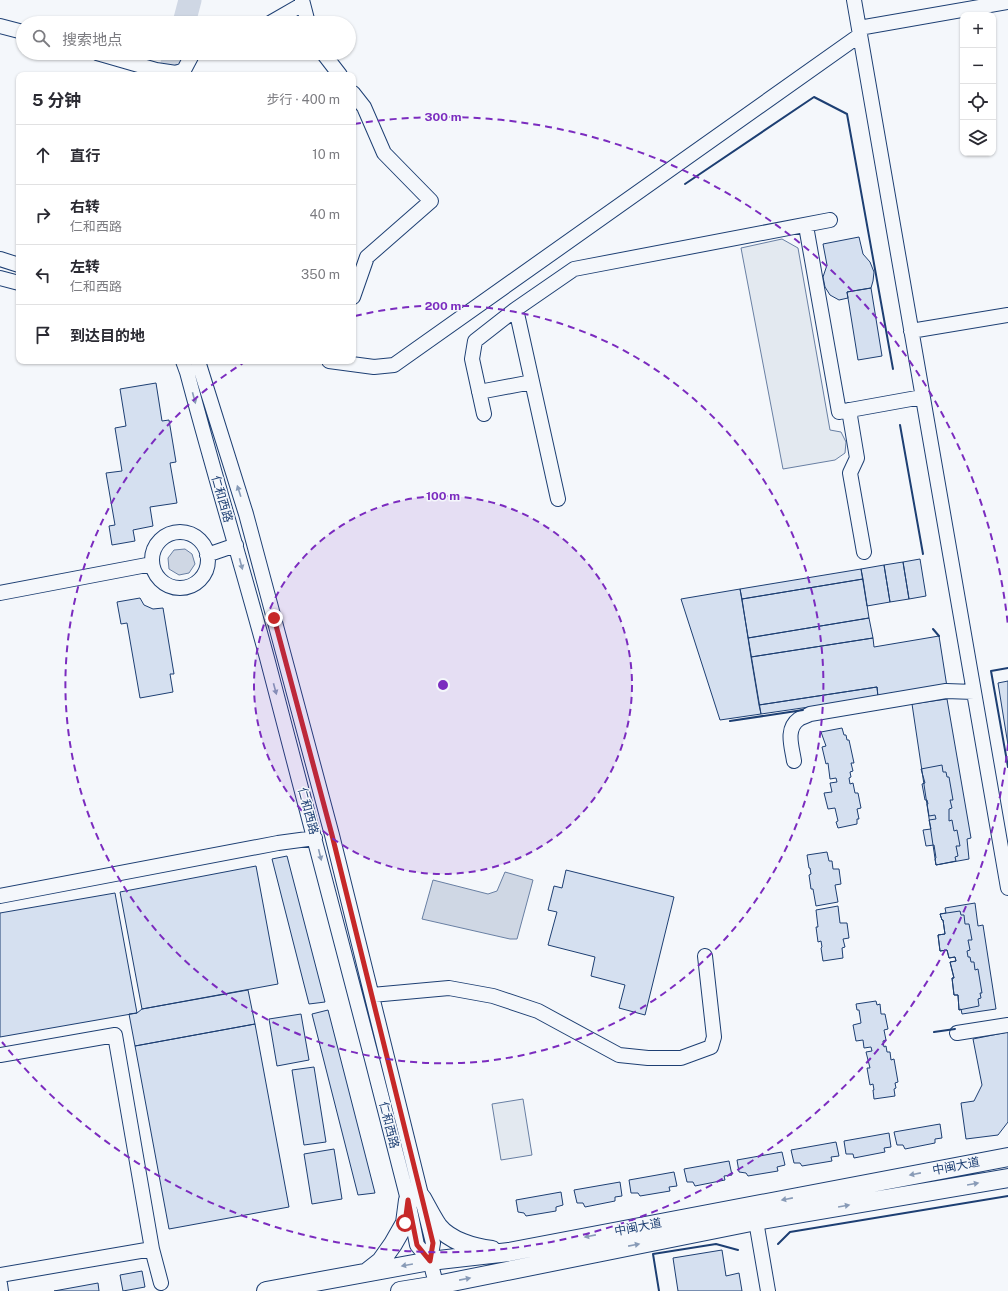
<!DOCTYPE html>
<html lang="zh">
<meta charset="utf-8">
<style>
:root{--surface:#fff;--page:#f2f2f3;--text:#2b2b33;--muted:#7c7c81;--line:#e1e1e2}
body{margin:0;font-family:"Public Sans","Noto Sans SC",sans-serif;background:var(--page);color:var(--text)}
.controls{position:absolute;right:12px;top:12px;display:grid;overflow:hidden;border-radius:8px;box-shadow:0 1px 3px #0004}
.controls button{width:36px;height:36px;display:grid;place-items:center;padding:0;border:0;border-bottom:1px solid var(--line);background:var(--surface);color:var(--text);font:20px sans-serif}
.stop{position:absolute;width:12px;height:12px;margin:-9px;border:3px solid #c62828;border-radius:50%;background:#fff}
.stop.end{background:#c62828;border-color:#fff;box-shadow:0 1px 4px #0008}
.list{margin:0;padding:0;list-style:none}
h2{display:flex;justify-content:space-between;align-items:center;height:52px;margin:0;padding:0 16px;font-size:17px}
h2 small{font-size:13px;font-weight:400;color:var(--muted)}
.list li{display:grid;grid-template-columns:26px 1fr auto;gap:12px;align-items:center;box-sizing:border-box;height:60px;padding:0 16px;border-top:1px solid var(--line)}
.list b{display:block;font-size:15px;white-space:nowrap}
.list p{margin:0;font-size:13px;white-space:nowrap;color:var(--muted)}
.list em{font-size:13px;font-style:normal;color:var(--muted)}
.icon{flex:none;width:22px;height:22px;fill:none;stroke:currentColor;stroke-width:2;stroke-linecap:round;stroke-linejoin:round}
.map{position:relative;flex:none;width:1008px;height:1291px;overflow:hidden}
.search{position:absolute;background:var(--surface);box-shadow:0 1px 3px #0004;left:16px;top:16px;width:340px;height:44px;display:flex;align-items:center;gap:10px;box-sizing:border-box;padding:0 14px;border-radius:22px;color:var(--muted);font-size:15px}
.panel{position:absolute;background:var(--surface);box-shadow:0 1px 3px #0004;left:16px;top:72px;width:340px;height:292px;border-radius:8px}
.map>svg:first-child{display:block}
</style>
<div class="map">
<svg width="1008" height="1291" viewBox="0 0 1008 1291">
<rect width="100%" height="100%" fill="#f4f7fb"/>
<path fill="#e3e9f0" stroke="#687fa3" d="M782,239L798,248L830,430L841,432L846,442L845,453L835,460L783,469L741,248Z
M523,1099L532,1155L501,1160L492,1104Z"/>
<path fill="#cfd7e4" stroke="#687fa3" d="M185,549L192,554L195,564L189,573L179,575L169,569L168,558L174,550Z
M505,872L533,880L517,939H510L422,919L433,880L488,894L497,891Z"/>
<g fill="none" stroke-linecap="round" stroke-linejoin="round">
<path stroke="#cfd7e4" stroke-width="23" d="M184,23L190,0
M169,75L175,53"/>
</g>
<path fill="#d5e0f0" stroke="#1d3f73" d="M859,237L863,254L870,262L874,272L873,281L871,288L847,292L848,298L839,300L830,295L825,287L823,277L827,265L823,244Z
M871,288L882,356L858,360L847,292Z
M156,383L162,421L169,420L176,462L170,463L177,503L150,507L153,526L133,530L135,541L112,545L109,526L115,525L106,473L122,471L115,428L126,426L120,389Z
M920,559L926,596L909,599L903,562Z
M903,562L909,599L890,602L884,565Z
M884,565L890,602L867,606L861,569Z
M861,569L863,579L742,599L740,589Z
M863,579L869,618L748,638L742,599Z
M740,589L761,714L720,720L681,599Z
M140,598L144,605L153,609L163,608L174,674H170L173,692L140,698L127,623L121,624L117,602Z
M869,618L873,638L751,657L748,638Z
M939,636L947,687L878,697L877,687L759,705L751,657L873,638L874,647Z
M1008,681V745L998,683Z
M877,687L878,697L761,714L759,705Z
M947,699L971,838L967,839L969,859L936,865L912,704Z
M842,728L844,735H846L847,740H849L854,763H851L853,771L850,772L851,777L849,778L850,784L853,783L855,793H858L861,808L857,809L859,819H857V824L838,828L836,822L838,821L835,808L828,809L824,793L832,792L830,783L837,782L836,778L830,779L828,763L826,764L822,747L826,746L821,732Z
M942,765L943,772H946L947,777H949L953,800H950L952,808L949,809V821L952,820L954,831L957,830L960,846H956L958,856L955,857L956,861L936,865L935,859L936,858L934,845L926,846L923,830L931,829L929,820L936,819L935,815L929,816L927,804H928L927,800H925L922,784L925,783L921,769Z
M827,852L829,861H832L833,869H839L841,884L835,885L838,902L816,906L813,889H811L809,875L811,874L810,868H809L807,855Z
M287,856L325,1002L309,1004L272,859Z
M256,866L278,984L142,1009L120,892Z
M566,870L674,897L645,1015L619,1008L625,985L591,976L595,957L548,945L557,912L548,910L554,886L562,888Z
M115,893L137,1013L0,1037V913Z
M975,903L978,926L983,925L996,1009L962,1014L961,1009L959,1010L958,995H954L952,978H954L950,962L956,961L955,957L949,958L947,950L940,951L938,935L945,934L943,920H942L940,914L946,913L945,908Z
M838,906L840,923H847L849,938L843,939L845,947L842,948L843,958L823,961L821,948L822,947L821,941L818,942L816,927H818L816,910Z
M960,911L961,915H964L965,924H969L972,940H968L970,950L967,951L968,957H970L971,962H974L975,970L978,969L982,993H980L981,998L978,999L979,1006L959,1010L958,995H954L952,978H954L950,962L956,961L955,957L949,958L947,950L940,951L938,935L945,934L943,920H942L940,914Z
M248,990L255,1024L135,1046L129,1014L137,1013L142,1009Z
M876,1001L877,1005L880,1004L881,1014H885L888,1029L884,1030L886,1040L883,1041L884,1047L886,1046L887,1052H890L891,1060L894,1059L898,1082L895,1083L896,1088L894,1089L895,1096L874,1099L873,1090H874L873,1084L870,1085L867,1068H870L866,1052L872,1051L871,1047L864,1048L863,1040L856,1041L853,1025L861,1023L859,1010H857L856,1004Z
M328,1010L375,1193L358,1195L312,1014Z
M301,1014L309,1060L277,1066L269,1019Z
M255,1024L289,1207L169,1229L135,1046Z
M1008,1032V1122L998,1135L966,1139L961,1103L974,1101L982,1085L973,1039Z
M314,1067L326,1142L304,1145L292,1070Z
M940,1124L942,1138L935,1139V1143L905,1149L903,1145H897L894,1132Z
M889,1133L891,1147L884,1148L885,1152L854,1158L853,1154H846L844,1141Z
M836,1142L839,1156L831,1157L832,1161L802,1166L800,1163H794L791,1150Z
M334,1149L342,1199L312,1204L304,1154Z
M782,1152L785,1165L777,1167L778,1171L748,1176L746,1173L739,1172L737,1160Z
M729,1161L732,1175L724,1176L725,1180L695,1186L693,1182H687L684,1169Z
M674,1172L677,1186L669,1187L670,1191L640,1196L638,1193H631L629,1180Z
M620,1182L622,1196L615,1197V1201L585,1207L583,1203H577L574,1190Z
M561,1192L563,1205L556,1207V1211L526,1216L524,1213L518,1212L516,1200Z
M722,1250L726,1276L739,1273L742,1291H678L673,1258Z
M142,1271L145,1287L123,1291L120,1275Z
M98,1283L99,1291H54Z"/>
<g fill="none" stroke-linecap="round" stroke-linejoin="round">
<defs>
<path id="minor" d="M302,0L308,23
M854,0L1008,888
M270,23L303,4
M0,26L23,32
M859,28L1008,2
M97,53L156,70L155,75
M323,53L340,75
M156,70L176,73L184,70L193,53
M353,93L364,107L384,153L431,201L367,257L353,297
M806,226L839,412L922,397
M0,259L19,265
M0,278L19,283
M911,331L1008,315
M183,361L187,372C212,467 241,562 267,658C315,838 362,1019 408,1200L417,1245L430,1261L438,1291
M198,361L246,514L332,835L433,1243L430,1261
M329,361L374,367L394,365L860,35
M479,392L532,382
M849,410L857,458L850,473L864,552
M484,414L472,359L475,341L516,309
M558,499L516,309L574,269L830,220
M152 560a28 28 0 1 1 56 0a28 28 0 1 1-56 0Z
M207,555L236,545
M0,593L152,564
M794,761C792,747 785,729 799,719C802,717 807,716 810,714L946,691L974,692
M0,896L278,843L315,838
M372,995L449,988L493,996L538,1011L619,1055L648,1058H681L711,1047L714,1037L705,956
M957,1033L1008,1025
M0,1055L115,1035L152,1249L161,1283
M756,1221L768,1291
M0,1275L152,1249
M0,1284L1,1291"/>
<path id="major" d="M422,1198C427,1207 432,1217 438,1226C450,1241 474,1248 492,1250
M367,1272L381,1261L393,1244L405,1223L408,1200
M266,1291L430,1261L509,1252L1008,1157
M400,1291L437,1285L756,1221L1008,1178"/>
</defs>
<use href="#minor" stroke="#1d3f73" stroke-width="16"/>
<use href="#major" stroke="#1d3f73" stroke-width="20"/>
<use href="#minor" stroke="#f4f7fb" stroke-width="14"/>
<use href="#major" stroke="#f4f7fb" stroke-width="18"/>
<path stroke="#1d3f73" stroke-width="2" d="M685,184L814,97L847,114L893,369
M900,425L923,554
M933,629L939,636
M1008,668L991,671L1008,767
M730,721L803,710
M934,1032L955,1029
M778,1244L790,1232L1008,1196
M659,1291L653,1254L716,1244L738,1250"/>
</g>
<defs><path id="oneway-solid" d="M-6-.8H1V-3.2L6.5 0L1 3.2V.8H-6Z"/></defs>
<g fill="#889bb7">
<use href="#oneway-solid" transform="translate(194 398) rotate(75)"/>
<use href="#oneway-solid" transform="translate(239 491) rotate(-108)"/>
<use href="#oneway-solid" transform="translate(241 564) rotate(75)"/>
<use href="#oneway-solid" transform="translate(275 689) rotate(75)"/>
<use href="#oneway-solid" transform="translate(320 855) rotate(76)"/>
<use href="#oneway-solid" transform="translate(915 1174) rotate(169)"/>
<use href="#oneway-solid" transform="translate(973 1184) rotate(-10)"/>
<use href="#oneway-solid" transform="translate(787 1199) rotate(169)"/>
<use href="#oneway-solid" transform="translate(844 1206) rotate(-10)"/>
<use href="#oneway-solid" transform="translate(590 1236) rotate(169)"/>
<use href="#oneway-solid" transform="translate(634 1245) rotate(-11)"/>
<use href="#oneway-solid" transform="translate(407 1265) rotate(170)"/>
<use href="#oneway-solid" transform="translate(465 1279) rotate(-11)"/>
</g>
<g fill="none" stroke-linecap="round" stroke-linejoin="round">
<path stroke="#c62828" stroke-width="5" d="M274,618L332,835L422,1198L433,1243L430,1261L417,1245L408,1200L405,1223"/>
</g>
<circle cx="443" cy="685" r="189" fill="#7b2cbf" fill-opacity=".12"/>
<g fill="none" stroke="#7b2cbf" stroke-width="2" stroke-dasharray="7 5">
<circle cx="443" cy="685" r="189"/>
<path d="M355 316A379 379 0 1 1 245 362"/>
<path d="M1008 744A568 568 0 0 1 2 1042M354 124A568 568 0 0 1 1008 626"/>
</g>
<g text-anchor="middle" dominant-baseline="central" stroke-width="3" stroke-linejoin="round" paint-order="stroke">
<g font-size="12" fill="#1d3f73" stroke="#f4f7fb">
<text transform="translate(222 499) rotate(74)">仁和西路</text>
<text transform="translate(308 811) rotate(75)">仁和西路</text>
<text transform="translate(389 1125) rotate(76)">仁和西路</text>
<text transform="translate(956 1166) rotate(-11)">中闽大道</text>
<text transform="translate(638 1227) rotate(-11)">中闽大道</text>
</g>
</g>
<circle cx="443" cy="685" r="6" fill="#7b2cbf" stroke="#f4f7fb" stroke-width="2"/>
<g font-size="12" text-anchor="middle" font-weight="bold" fill="#7b2cbf" stroke="#f4f7fb" stroke-width="3" stroke-linejoin="round" paint-order="stroke">
<text x="443" y="121">300 m</text>
<text x="443" y="310">200 m</text>
<text x="443" y="500">100 m</text>
</g>
</svg>
<div class="controls">
<button>+</button>
<button>−</button>
<button><svg class="icon" aria-label="locate" viewBox="0 0 24 24"><circle cx="12" cy="12" r="6"/><path d="M12 2v4M12 18v4M2 12h4M18 12h4"/></svg></button>
<button><svg class="icon" aria-label="layers" viewBox="0 0 24 24"><path d="M12 4l9 5-9 5-9-5zM3 14l9 5 9-5"/></svg></button>
</div>
<div class="stop" style="left:405px;top:1223px"></div>
<div class="stop end" style="left:274px;top:618px"></div>
<div class="search"><svg class="icon" aria-label="search" viewBox="0 0 24 24"><circle cx="10" cy="10" r="6"/><path d="M15 15l6 6"/></svg>搜索地点</div>
<section class="panel">
<h2>5 分钟<small>步行 · 400 m</small></h2>
<ul class="list">
<li><svg class="icon" aria-label="ahead" viewBox="0 0 24 24"><path d="M12 20V5M6 11l6-6 6 6"/></svg><div><b>直行</b></div><em>10 m</em></li>
<li><svg class="icon" aria-label="right" viewBox="0 0 24 24"><path d="M7 20v-9h11M14 6l5 5-5 5"/></svg><div><b>右转</b><p>仁和西路</p></div><em>40 m</em></li>
<li><svg class="icon" aria-label="left" viewBox="0 0 24 24"><path d="M17 20v-9H6M10 6l-5 5 5 5"/></svg><div><b>左转</b><p>仁和西路</p></div><em>350 m</em></li>
<li><svg class="icon" aria-label="arrive" viewBox="0 0 24 24"><path d="M6 21V4h12l-3 4 3 4H6"/></svg><div><b>到达目的地</b></div></li>
</ul>
</section>
</div>
